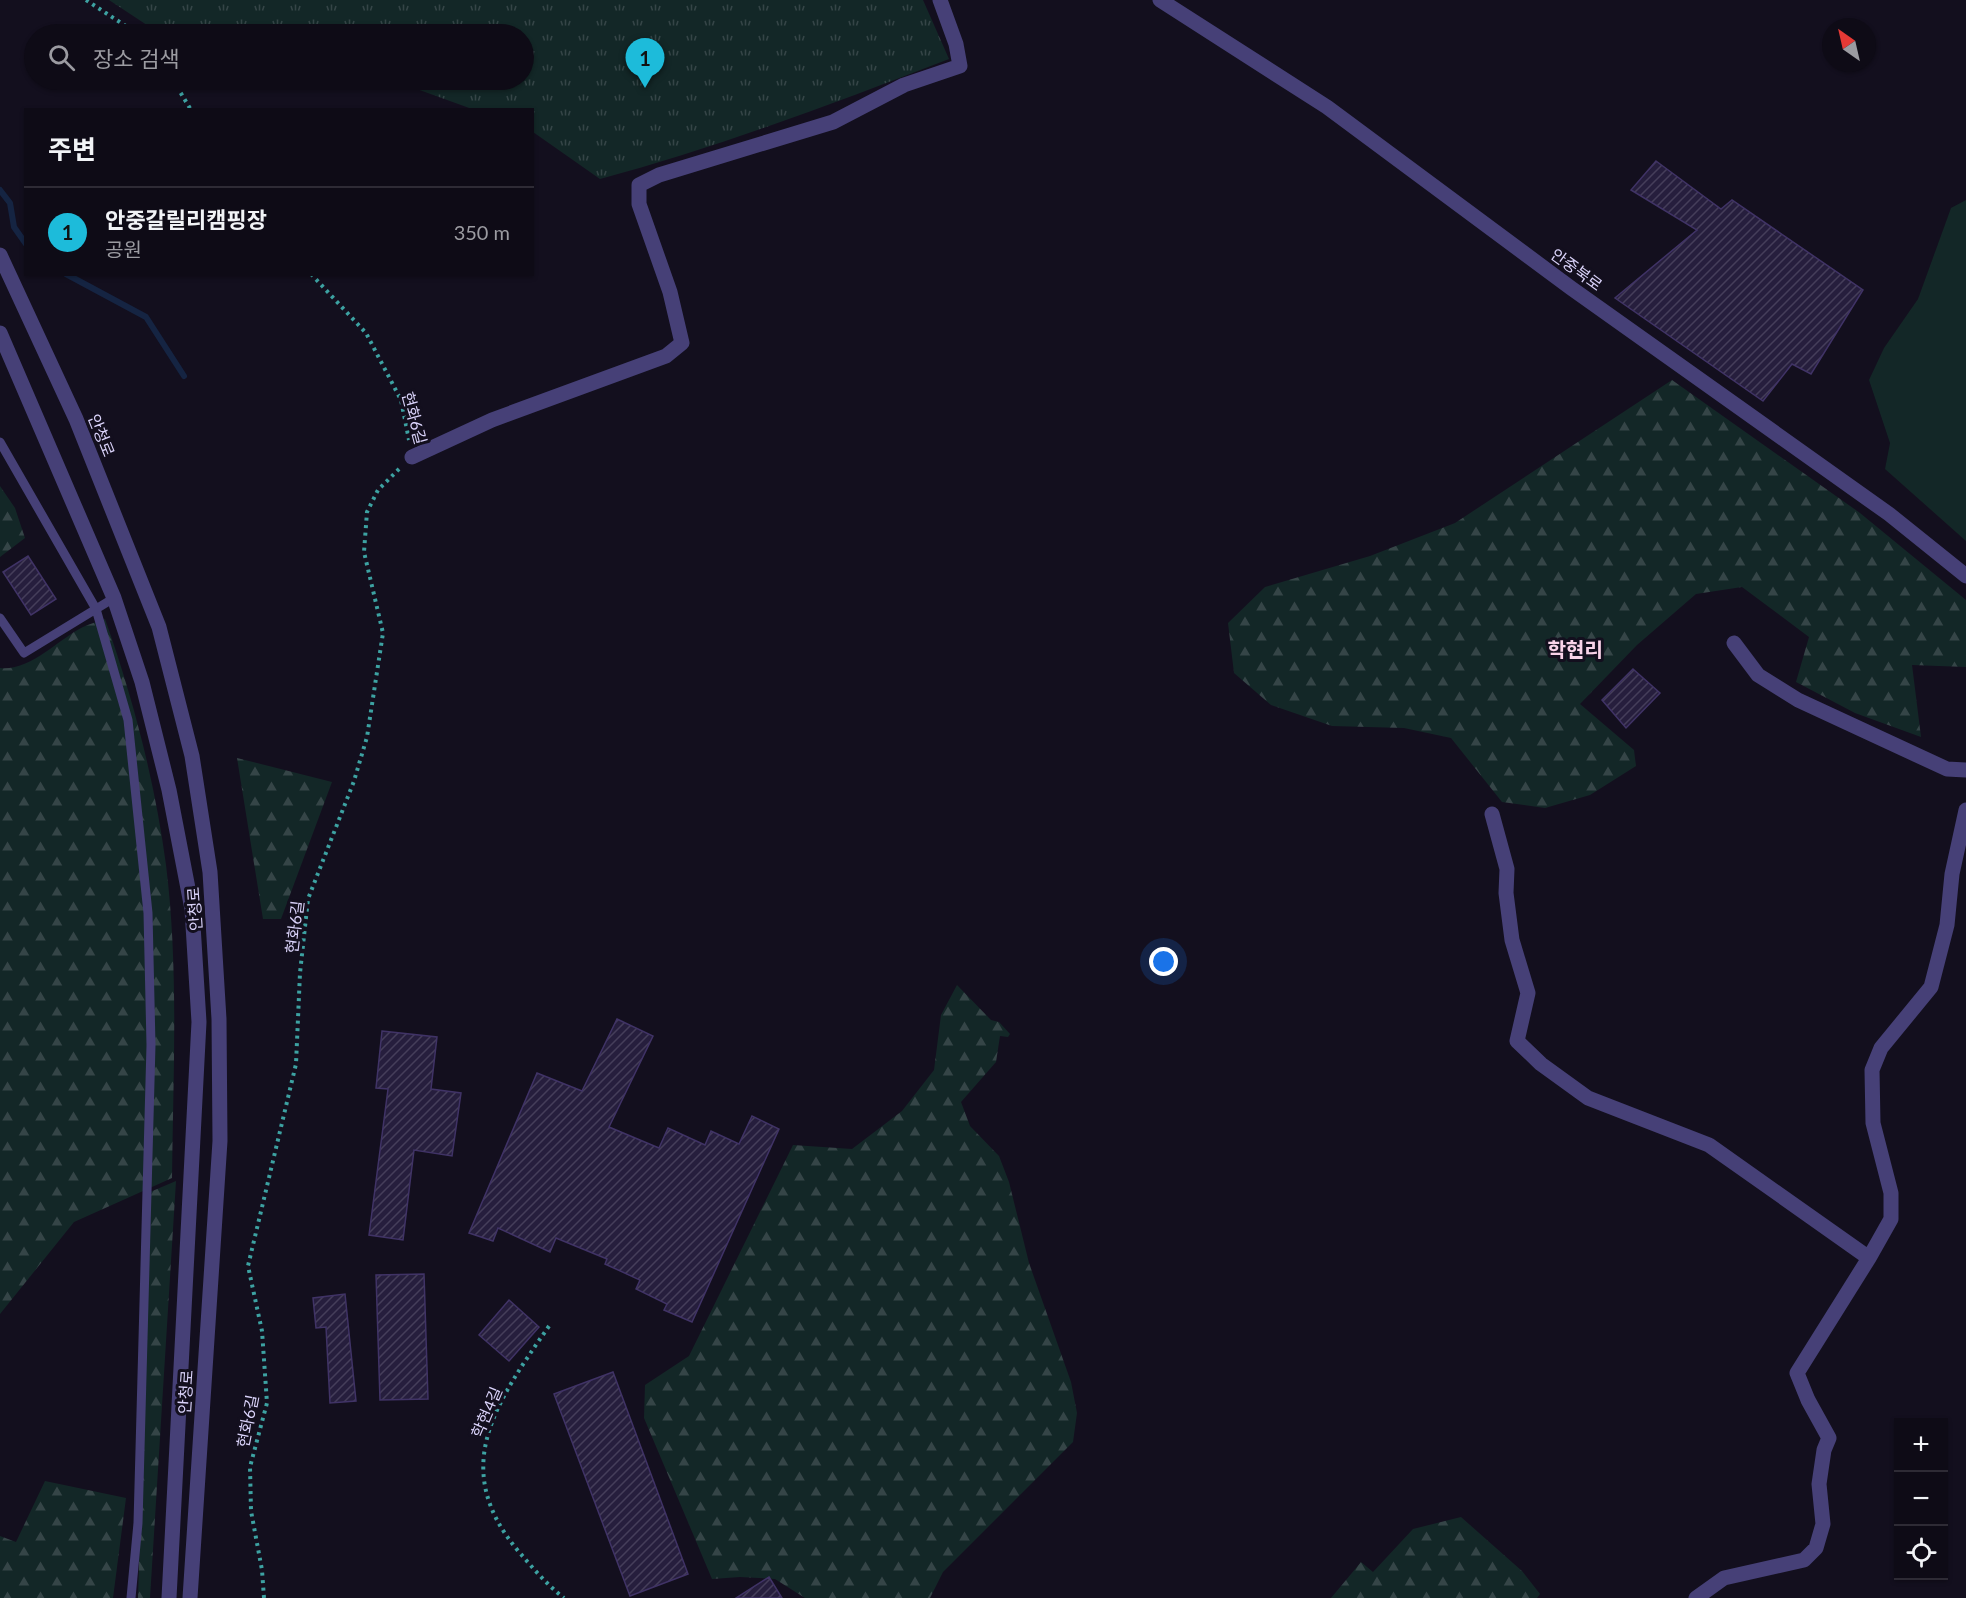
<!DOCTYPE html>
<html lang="ko">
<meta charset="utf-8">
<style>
:root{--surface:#0e0b16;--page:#1c1923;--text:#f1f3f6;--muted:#9b9ba1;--line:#2e2b35;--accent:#1dbbda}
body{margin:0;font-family:Lato,"Noto Sans KR",sans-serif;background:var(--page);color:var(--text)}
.controls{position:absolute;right:18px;bottom:18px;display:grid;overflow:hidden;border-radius:0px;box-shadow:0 2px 4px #0004}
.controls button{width:54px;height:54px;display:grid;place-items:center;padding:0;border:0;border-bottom:2px solid var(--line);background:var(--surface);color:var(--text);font:30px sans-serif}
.compass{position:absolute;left:1822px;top:18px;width:54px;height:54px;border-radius:50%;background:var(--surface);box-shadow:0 2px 4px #0004;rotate:326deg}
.you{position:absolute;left:1164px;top:962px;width:21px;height:21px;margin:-15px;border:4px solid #fff;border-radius:50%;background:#1a73e8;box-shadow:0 0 0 9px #1a73e833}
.badge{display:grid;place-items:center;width:39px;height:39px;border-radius:50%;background:var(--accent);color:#111;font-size:20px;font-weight:700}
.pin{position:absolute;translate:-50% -50px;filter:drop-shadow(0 2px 3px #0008)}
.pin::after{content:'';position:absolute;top:32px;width:21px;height:18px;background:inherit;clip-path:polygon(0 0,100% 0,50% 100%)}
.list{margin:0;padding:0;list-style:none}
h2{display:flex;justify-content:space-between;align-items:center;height:78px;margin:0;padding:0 24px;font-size:26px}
h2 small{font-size:20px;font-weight:400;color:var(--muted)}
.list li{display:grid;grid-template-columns:39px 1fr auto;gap:18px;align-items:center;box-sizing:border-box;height:90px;padding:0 24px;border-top:2px solid var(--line)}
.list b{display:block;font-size:22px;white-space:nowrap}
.list p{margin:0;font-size:20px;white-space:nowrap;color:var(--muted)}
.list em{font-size:20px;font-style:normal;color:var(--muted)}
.icon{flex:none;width:33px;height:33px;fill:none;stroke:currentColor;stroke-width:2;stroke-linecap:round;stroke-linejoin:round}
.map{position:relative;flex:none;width:1966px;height:1598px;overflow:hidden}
.search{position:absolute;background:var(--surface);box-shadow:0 2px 4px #0004;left:24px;top:24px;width:510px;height:66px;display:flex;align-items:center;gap:15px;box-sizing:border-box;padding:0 21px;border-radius:33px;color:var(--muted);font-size:22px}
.panel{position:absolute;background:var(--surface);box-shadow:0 2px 4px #0004;left:24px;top:108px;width:510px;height:168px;border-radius:0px}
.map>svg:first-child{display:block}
</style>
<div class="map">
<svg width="1966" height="1598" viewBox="0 0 1966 1598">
<defs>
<pattern id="forest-firs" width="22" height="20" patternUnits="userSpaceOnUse" patternTransform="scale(1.5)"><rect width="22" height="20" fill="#132727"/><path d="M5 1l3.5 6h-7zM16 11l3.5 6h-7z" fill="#354547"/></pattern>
<pattern id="park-tufts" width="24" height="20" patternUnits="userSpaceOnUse" patternTransform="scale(1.5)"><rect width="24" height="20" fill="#132727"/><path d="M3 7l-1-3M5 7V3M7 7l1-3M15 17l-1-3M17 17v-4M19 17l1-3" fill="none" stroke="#354547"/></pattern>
<pattern id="building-hatch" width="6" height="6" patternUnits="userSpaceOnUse" patternTransform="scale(1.5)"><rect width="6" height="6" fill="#261e3d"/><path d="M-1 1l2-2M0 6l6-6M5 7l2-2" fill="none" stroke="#453e5a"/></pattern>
</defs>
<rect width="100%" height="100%" fill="#130f1e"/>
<path fill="#132727" d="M1966,200V541L1885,469L1890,443L1869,380L1884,348L1918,299L1951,208Z"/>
<path fill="url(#forest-firs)" d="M1672,380L1860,513L1966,600V667L1912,665L1921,737L1855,713L1796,682L1809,637L1742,587L1696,594L1637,645L1580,704L1634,750L1636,766L1590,795L1545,808L1502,802L1451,738L1404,728L1332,726L1271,705L1234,673L1228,623L1265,587L1370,556L1455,523Z
M0,486L15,508L25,538L0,557Z
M105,619C133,698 155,782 166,865C179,969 173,1075 172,1178L74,1222L0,1314V668C31,671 57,640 83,627C90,624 98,621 105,619Z
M237,758L332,782L281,919H263Z
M957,985L991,1020L999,1022L1010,1034L1008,1037L1000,1036L996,1062L961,1102L970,1126L999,1156L1009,1182L1029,1263L1071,1382L1077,1413L1073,1442L943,1572L930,1598H805L775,1579L740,1577L712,1579L644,1418L645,1385L689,1356L793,1145L852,1149L902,1111L934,1070L941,1015Z
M176,1181L150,1598H138L150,1192Z
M45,1481L126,1498L113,1598H0V1536L16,1542Z
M1461,1517L1522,1571L1540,1594L1537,1598H1331L1361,1562L1373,1572L1413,1529Z"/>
<path fill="url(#park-tufts)" d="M109,0H923L949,59C835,103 718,147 600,179L533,132L532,110L472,109L392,80H524V34H167L159,33Z"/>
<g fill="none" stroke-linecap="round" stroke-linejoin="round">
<path stroke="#152442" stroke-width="6" d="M0,190L10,203L14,227L26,244
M66,274L146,317L184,376"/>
</g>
<path fill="url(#building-hatch)" stroke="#403366" stroke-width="1.5" d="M1656,161L1721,209L1732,200L1863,290L1811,374L1792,364L1763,401L1615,298L1697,230L1631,190Z
M28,556L56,599L31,615L3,572Z
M1633,669L1660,693L1626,728L1602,700Z
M617,1019L653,1036L609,1127L659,1148L668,1128L705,1145L711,1131L739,1144L752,1116L779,1129L692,1322L664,1310L667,1304L636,1289L640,1280L605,1264L607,1259L556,1238L550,1252L498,1228L493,1241L469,1233L537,1073L582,1091Z
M382,1031L437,1037L431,1089L461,1093L452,1156L414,1150L403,1240L369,1235L388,1089L376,1088Z
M424,1274L428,1399L380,1400L376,1275Z
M345,1294L356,1401L330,1403L326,1327L316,1328L313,1298Z
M509,1300L539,1327L509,1361L479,1335Z
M613,1372L688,1574L630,1596L554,1394Z
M769,1577L782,1598H736Z"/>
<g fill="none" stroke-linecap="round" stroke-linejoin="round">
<path stroke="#3da2a2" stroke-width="4" stroke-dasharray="3 4.5" stroke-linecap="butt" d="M86,0L138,34
M173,80L191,110
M311,274L366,333L401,400L409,440
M549,1326C496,1403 448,1468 519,1552C533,1568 547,1585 564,1598
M264,1598L262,1570L251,1511L250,1467L267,1403L262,1331L248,1266L296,1064L300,973L308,899L354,781L367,737L383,633L364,552L367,512L378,490L402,466"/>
<path stroke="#464077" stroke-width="9" d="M0,442L96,609L128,720L148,913L151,1045L138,1523L131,1598
M0,618L24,653L114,598"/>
<path stroke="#464077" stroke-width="15" d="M1160,0L1327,107L1571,288L1889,514L1966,576
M412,457L492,420L666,356L682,343L670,292L639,204V185L659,175L833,122L904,85L960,66L956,44L940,0
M1734,643L1758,675L1798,700L1947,769L1966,770
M1492,814L1507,869L1506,893L1512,940L1528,993L1517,1041L1541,1064L1588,1098L1709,1145L1869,1258L1797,1373L1808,1400L1829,1438L1824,1450L1819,1484L1823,1524L1816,1548L1804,1560L1724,1578L1696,1598
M1869,1258L1891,1219V1193L1873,1123L1872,1070L1881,1048L1931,987L1947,925L1952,874L1966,810"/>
<path stroke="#464077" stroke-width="15" d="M0,255L76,419L159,627L192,756L210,872L219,1019L220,1141L190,1598
M0,333L114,598L142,682L169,790L192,909L199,1022L169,1598"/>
</g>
<g text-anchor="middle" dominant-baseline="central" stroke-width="6" stroke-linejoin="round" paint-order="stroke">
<g font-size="16" fill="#d9d2f9" stroke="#130f1e">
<text transform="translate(1577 269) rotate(36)">안중북로</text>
<text transform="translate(415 418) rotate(75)">현화6길</text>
<text transform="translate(102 435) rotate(68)">안청로</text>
<text transform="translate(194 909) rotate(-94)">안청로</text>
<text transform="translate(294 927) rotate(-83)">현화6길</text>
<text transform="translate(185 1392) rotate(-86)">안청로</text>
<text transform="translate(486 1412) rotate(-67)">학현4길</text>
<text transform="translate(247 1421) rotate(-79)">현화6길</text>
</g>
<g font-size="20" font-weight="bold" fill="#f9d4e9" stroke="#130f1e">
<text x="1575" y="649">학현리</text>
</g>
</g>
</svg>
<div class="controls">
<button>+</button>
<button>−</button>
<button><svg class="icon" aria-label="locate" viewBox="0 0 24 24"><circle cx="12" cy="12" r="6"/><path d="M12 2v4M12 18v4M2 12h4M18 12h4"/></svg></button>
</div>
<svg class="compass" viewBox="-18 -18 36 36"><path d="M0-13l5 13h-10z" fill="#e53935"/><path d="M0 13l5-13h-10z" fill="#9b9ba1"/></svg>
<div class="you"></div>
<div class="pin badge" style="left:645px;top:88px">1</div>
<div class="search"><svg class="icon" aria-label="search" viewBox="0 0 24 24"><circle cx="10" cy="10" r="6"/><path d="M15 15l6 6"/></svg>장소 검색</div>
<section class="panel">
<h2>주변<small></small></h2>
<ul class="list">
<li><span class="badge">1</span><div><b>안중갈릴리캠핑장</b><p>공원</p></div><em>350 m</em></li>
</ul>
</section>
</div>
